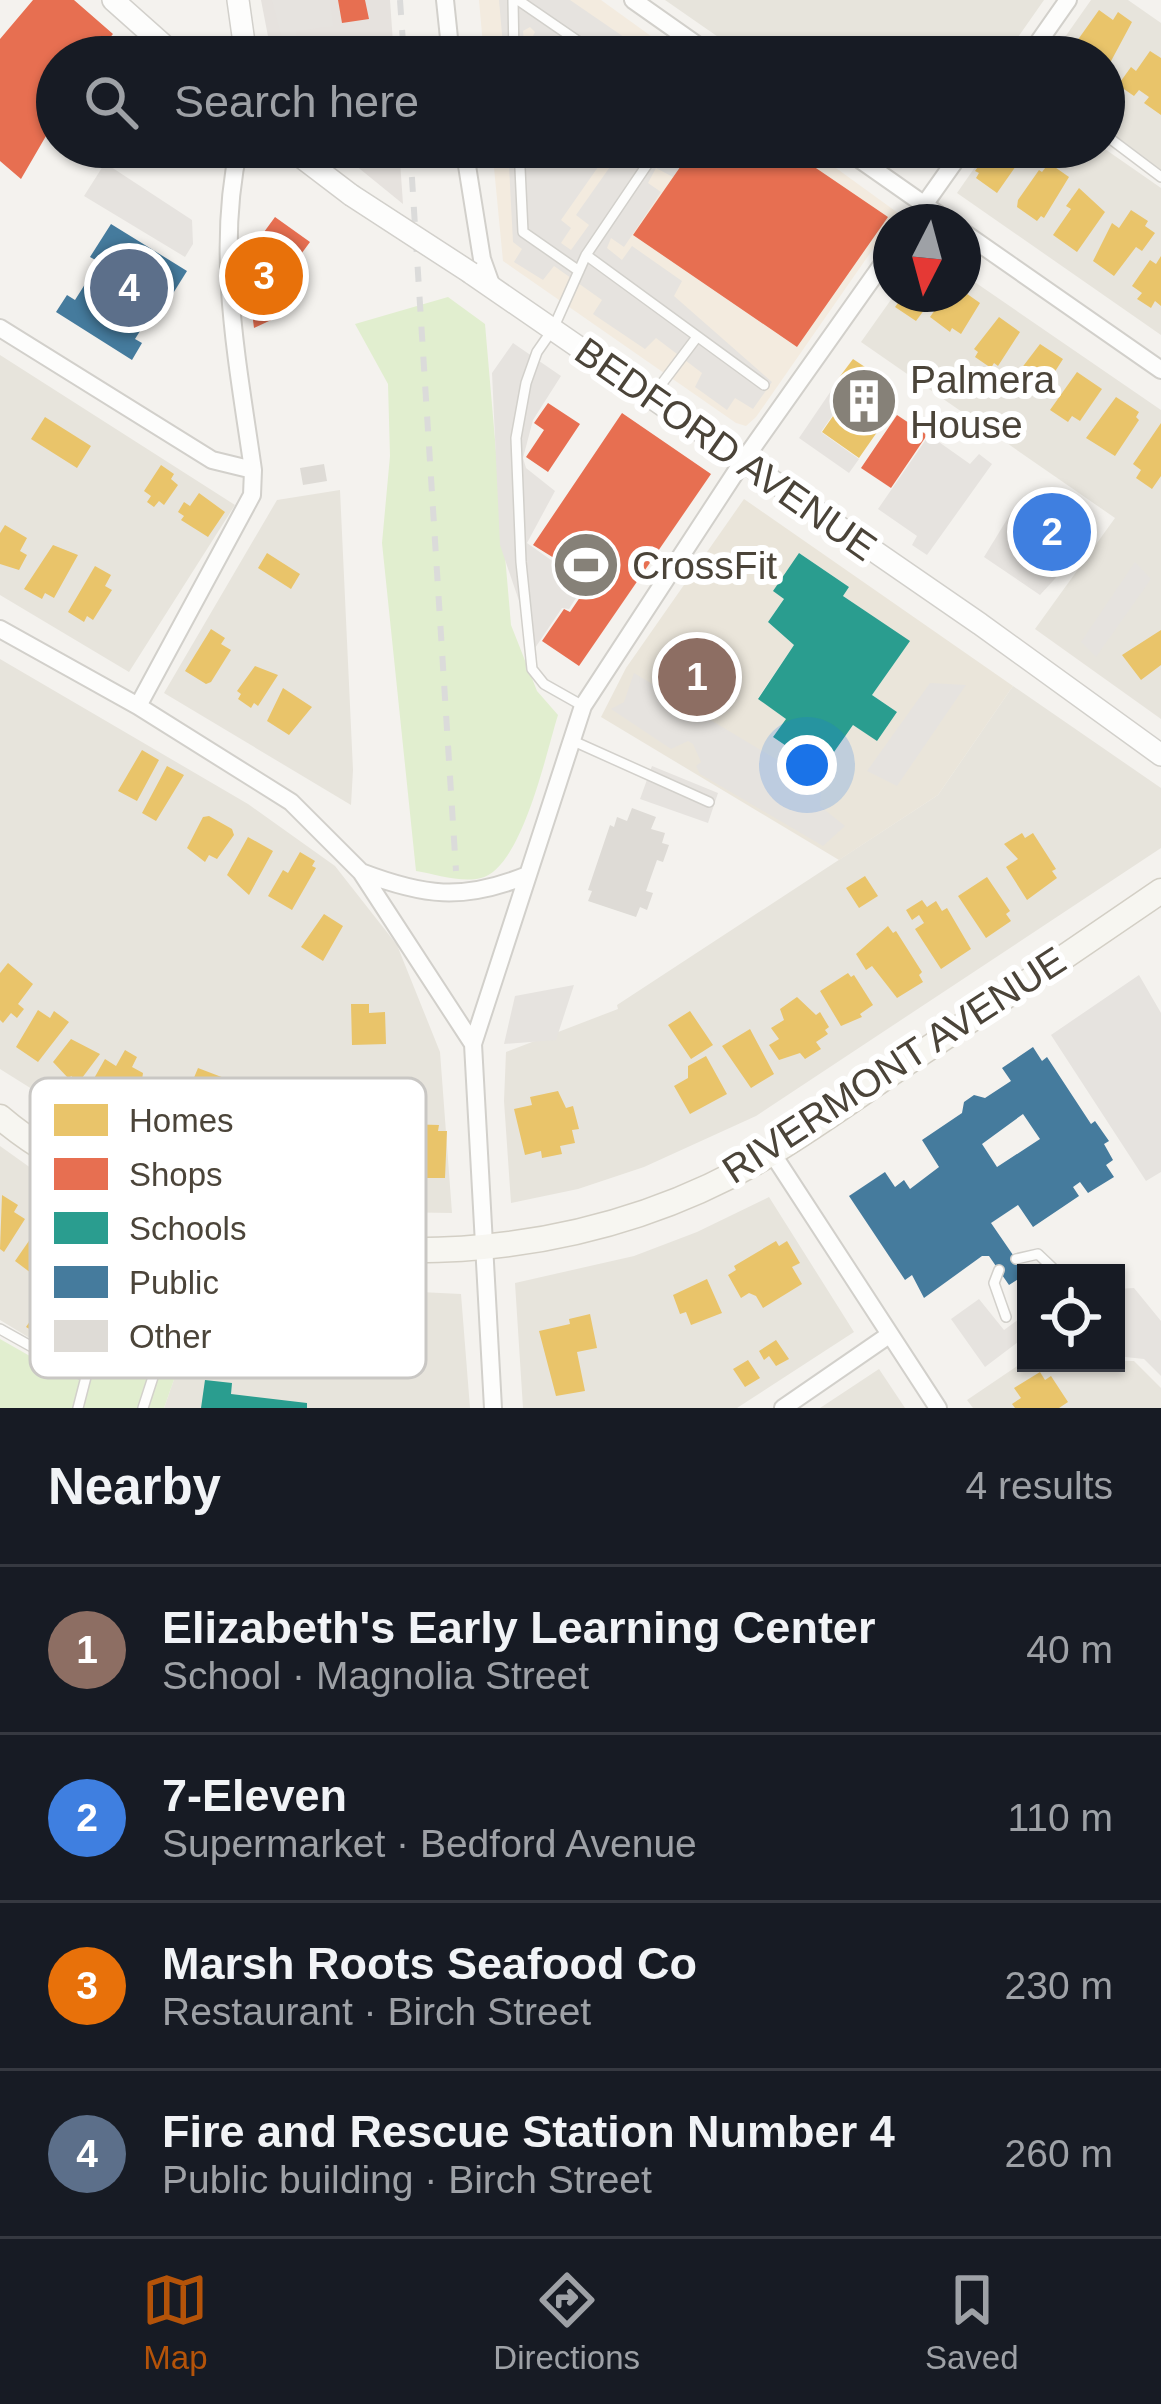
<!DOCTYPE html>
<meta charset="utf-8">
<style>
:root{--surface:#171b24;--page:#242831;--text:#f1f3f6;--muted:#9ea1a6;--line:#363941;--accent:#b45309}
body{margin:0;font-family:Helvetica,sans-serif;background:var(--page);color:var(--text)}
.controls{position:absolute;right:36px;bottom:36px;display:grid;overflow:hidden;border-radius:0px;box-shadow:0 3px 9px #0004}
.controls button{width:108px;height:108px;display:grid;place-items:center;padding:0;border:0;border-bottom:3px solid var(--line);background:var(--surface);color:var(--text);font:60px sans-serif}
.compass{position:absolute;left:873px;top:204px;width:108px;height:108px;border-radius:50%;background:var(--surface);box-shadow:0 3px 9px #0004;rotate:186deg}
.you{position:absolute;left:807px;top:765px;width:42px;height:42px;margin:-30px;border:9px solid #fff;border-radius:50%;background:#1a73e8;box-shadow:0 0 0 18px #1a73e833}
.badge{display:grid;place-items:center;width:78px;height:78px;border-radius:50%;background:var(--accent);color:#fff;font-size:39px;font-weight:700}
.pin{position:absolute;translate:-50% -50%;border:6px solid #fff;box-shadow:0 3px 12px #0006}
.list{margin:0;padding:0;list-style:none}
h2{display:flex;justify-content:space-between;align-items:center;height:156px;margin:0;padding:0 48px;font-size:51px}
h2 small{font-size:39px;font-weight:400;color:var(--muted)}
.list li{display:grid;grid-template-columns:78px 1fr auto;gap:36px;align-items:center;box-sizing:border-box;height:168px;padding:0 48px;border-top:3px solid var(--line)}
.list b{display:block;font-size:45px;white-space:nowrap}
.list p{margin:0;font-size:39px;white-space:nowrap;color:var(--muted)}
.list em{font-size:39px;font-style:normal;color:var(--muted)}
.icon{flex:none;width:66px;height:66px;fill:none;stroke:currentColor;stroke-width:2;stroke-linecap:round;stroke-linejoin:round}
.map{position:relative;flex:none;width:1161px;height:1408px;overflow:hidden}
.search{position:absolute;background:var(--surface);box-shadow:0 3px 9px #0004;left:36px;right:36px;top:36px;height:132px;display:flex;align-items:center;gap:30px;box-sizing:border-box;padding:0 42px;border-radius:66px;color:var(--muted);font-size:45px}
.sheet{height:828px;background:var(--surface)}
nav{display:flex;justify-content:space-around;align-items:center;box-sizing:border-box;height:168px;border-top:3px solid var(--line);background:var(--surface);font-size:33px;color:var(--muted)}
nav a{display:grid;justify-items:center;gap:6px}
nav .on{color:var(--accent)}
.map>svg:first-child{display:block}
</style>
<div class="map">
<svg width="1161" height="1408" viewBox="0 0 1161 1408">
<rect width="100%" height="100%" fill="#f4f2ee"/>
<path fill="#e7e4dc" d="M665,0H1044L1004,57H747Z
M1091,0H1128L1161,23V170L1104,130V57H1051Z
M989,147H1102L1161,188V335L957,193Z
M963,274L1161,410V719L1035,629L1115,518L861,342L895,294H963Z
M0,355L235,505L129,672L0,595Z
M340,490L353,770L351,805L164,693L277,500Z
M0,659L248,804L335,866L397,945L440,1052L452,1213L328,1211L223,1187L107,1136L0,1069Z
M1013,686L1161,788V848L756,1116L644,1167L578,1189L511,1203L504,1101L506,1052L618,1009L617,1005L938,795Z
M0,1146L49,1181L141,1227L71,1363L0,1320Z
M769,1197L854,1332L737,1408H523L515,1283L634,1256L697,1232Z
M214,1265L358,1289L461,1294L470,1408H164Z
M1026,1360L1134,1361L1161,1388V1408H973L967,1400Z
M879,1369L905,1408H820Z"/>
<path fill="#f3ebdf" d="M479,0H601L680,57H484Z
M492,147H807L898,213L756,417L746,426L736,423L503,261Z"/>
<path fill="#e6e2de" d="M261,0H390L394,57H272Z
M333,147H399L403,204Z"/>
<path fill="#eae5da" fill-rule="evenodd" d="M744,499L1013,686L938,795L839,860L601,717L626,668ZM799,553L849,587L843,596L909,641L872,695L897,712L877,740L853,725L834,752L813,738L800,756L773,737L786,719L758,698L794,645L768,622L784,599Z"/>
<path fill="#e1eecf" d="M448,297L485,324L511,625L537,691L558,715C546,753 522,868 481,878C461,883 435,874 416,871L382,543L390,456L388,384L355,324Z
M139,1235L214,1265L164,1408H0V1339L65,1376Z"/>
<path fill="#e6e3df" d="M272,0H330L333,26L296,31L298,41L283,42Z
M499,0H570L653,57H537L539,54L528,46L535,32L530,27L523,31L525,57H504Z
M508,147H612L561,220L571,228L561,243L571,250L589,225L576,215L624,147L640,151L644,147H694L673,177L656,168L648,183L661,192L624,247L611,238L607,248L622,260L632,246L682,281L674,296L772,382L753,409L735,398L727,410L695,387L702,373L656,338L645,349L593,314L602,300L554,266L543,280L514,262L522,249L513,242Z
M105,163L192,220L193,244L185,257L84,196Z
M513,343L561,376L533,420L523,458L526,468L555,491L527,543L585,584L569,609L562,608L535,648L500,545L492,373Z
M835,385L848,393L821,432L859,459L849,473L799,438Z
M929,435L970,464L979,454L992,464L927,555L912,545L917,536L878,509Z
M1014,508L1028,514L1014,535L1064,569L1040,595L984,557Z
M1135,562L1151,579L1096,657L1081,642Z
M634,673L687,705L690,722L698,721L699,713L821,786L820,806L845,826L823,846L700,774L696,766L701,762L693,744L688,741L671,749L611,709L624,702Z
M930,683L966,685L897,786L867,771Z
M652,766L718,793L708,823L640,799Z
M1139,975L1161,1013V1172L1146,1181L1051,1035Z
M574,985L556,1040L504,1044L515,996Z
M1134,1288L1161,1321V1376L1144,1359L1116,1356V1289Z
M979,1299L1004,1330L1026,1314V1336L985,1367L951,1319Z"/>
<path fill="#e9c46a" d="M1099,10L1113,20L1118,12L1132,22L1110,63L1104,57H1085L1090,50L1077,41Z
M1150,51L1161,58V115L1144,103L1149,97L1139,90L1134,96L1118,85L1131,67L1136,71Z
M992,147H1016L1025,153L997,193L976,178L979,173L975,171Z
M1049,163L1069,177L1044,218L1041,216L1037,221L1017,207L1018,200L1039,170L1042,172Z
M1079,188L1105,212L1077,252L1053,235L1071,209L1066,206Z
M1131,210L1148,221L1145,226L1155,233L1142,251L1136,247L1114,276L1093,261L1112,223L1119,228Z
M1161,256V306L1155,301L1151,308L1137,299L1142,293L1132,286L1150,260L1156,264Z
M963,291L980,303L961,334L952,328L950,332L930,317L946,294L957,296Z
M894,294H936L916,321L895,307L901,299Z
M999,317L1020,332L998,366L994,363L991,368L975,357L978,352L974,349Z
M1040,344L1063,359L1040,395L1014,378Z
M853,359L895,387L880,409L889,415L859,458L822,432L849,393L835,383Z
M1077,372L1102,389L1080,421L1072,416L1068,422L1050,410Z
M1116,397L1139,412L1136,417L1139,420L1115,456L1086,438Z
M45,417L91,446L77,468L31,439Z
M1161,423V476L1152,489L1136,478L1141,470L1133,464Z
M161,465L174,474L171,479L178,485L164,505L159,501L154,507L147,502L151,496L144,491Z
M199,493L225,512L208,537L181,520L184,516L178,512L184,502L190,506Z
M5,525L27,538L20,551L27,555L19,570L0,564V533Z
M53,545L78,555L54,598L45,593L42,599L24,589Z
M267,553L300,574L291,589L258,568Z
M95,566L111,575L105,586L112,590L93,620L87,616L84,622L68,612Z
M211,629L225,638L221,644L231,650L211,682L206,684L185,671Z
M1161,630V665L1141,680L1122,655Z
M255,666L278,675L258,706L254,703L251,708L238,699L241,694L237,691Z
M283,688L312,707L289,735L267,721Z
M142,750L159,760L137,801L118,791Z
M167,766L184,775L156,821L142,813Z
M209,816L232,829L234,835L217,859L209,855L205,862L187,848L203,817Z
M1022,833L1025,838L1033,833L1056,869L1052,871L1057,878L1027,900L1006,867L1018,859L1004,844Z
M248,837L273,851L249,895L227,875Z
M300,852L315,861L312,866L316,868L292,910L268,896L283,870L288,873Z
M865,876L878,896L859,908L846,888Z
M987,877L1010,911L1006,914L1011,921L986,938L958,896Z
M922,900L927,907L936,901L942,911L947,908L971,949L941,969L915,929L924,923L919,915L912,920L906,910Z
M324,914L343,926L323,961L301,947Z
M888,926L893,933L896,931L922,972L919,975L923,982L897,998L872,966L866,970L856,954Z
M8,963L33,984L18,1004L24,1009L17,1018L11,1013L3,1023L0,1020V973Z
M848,973L851,977L854,975L873,1005L860,1014L862,1017L841,1026L820,991Z
M797,997L816,1015L820,1012L829,1027L825,1030L828,1034L816,1042L821,1049L805,1059L800,1053L779,1060L769,1045L779,1039L771,1028L784,1020L780,1009Z
M351,1004H369V1013L385,1012L386,1044L352,1045Z
M38,1010L50,1018L54,1011L69,1022L38,1062L16,1047Z
M690,1011L713,1045L691,1059L668,1025Z
M750,1029L774,1074L751,1088L722,1046Z
M71,1039L100,1054L79,1082L71,1076L69,1079L53,1062Z
M125,1050L137,1057L132,1067L143,1073L142,1080L125,1110L115,1104L110,1113L94,1104L99,1096L88,1089L105,1059L116,1066Z
M706,1056L727,1094L690,1114L674,1086L688,1078V1066Z
M198,1068L232,1081L210,1142L198,1138L195,1145L181,1140L184,1132L173,1128Z
M558,1091L566,1108L573,1106L579,1129L572,1130L575,1143L560,1146L562,1154L542,1158L541,1151L525,1155L514,1109L532,1105L530,1097Z
M405,1124L439,1125L438,1131H447L445,1178H427V1186H420L417,1178V1186L408,1185L409,1177L397,1176L399,1129L404,1130Z
M2,1195L18,1205L14,1212L25,1219L4,1252L0,1249Z
M42,1222L66,1237L62,1243L65,1245L48,1272L36,1265L31,1273L15,1261Z
M776,1241L779,1246L787,1241L800,1263L792,1267L802,1284L763,1308L756,1296L749,1293L741,1298L728,1275L736,1270L734,1266Z
M707,1279L722,1313L691,1325L686,1312L680,1314L673,1295Z
M37,1311L53,1320L43,1337L26,1327Z
M590,1314L597,1348L577,1352L585,1391L556,1396L539,1331L570,1324L569,1319Z
M776,1340L789,1359L776,1366L769,1356L764,1360L759,1351Z
M748,1360L760,1378L745,1387L733,1369Z
M1040,1372L1045,1380L1051,1376L1068,1402L1059,1408H1015L1012,1404L1021,1398L1014,1388Z"/>
<path fill="#e76f51" d="M33,0H74L113,34L93,57H57V117L21,179L0,161V39Z
M338,0H365L369,19L342,23Z
M694,147H785L888,217L797,347L633,235Z
M275,217L310,242L296,261L283,253L280,293L282,315L254,328L245,258Z
M548,403L580,424L548,472L526,457L544,430L534,423Z
M622,413L711,474L579,666L542,641L564,609L570,612L591,581L533,545Z
M897,415L927,435L891,488L861,468Z
M1041,495L1091,529L1064,569L1014,535Z"/>
<path fill="#2a9d8f" d="M799,553L849,587L843,596L910,641L872,695L897,712L877,741L853,725L834,752L813,738L801,756L773,737L786,719L758,699L794,645L768,622L784,599L773,591Z
M205,1380L232,1383L231,1394L307,1403V1408H201Z"/>
<path fill="#457b9d" fill-rule="evenodd" d="M111,224L187,271L167,303L160,299L147,320L135,339L142,343L132,360L56,312L67,295L75,300L99,262L90,257Z
M1033,1047L1042,1061L1047,1057L1091,1124L1095,1121L1109,1141L1104,1144L1113,1160L1106,1165L1114,1177L1088,1193L1080,1182L1073,1187L1079,1196L1033,1227L1018,1205L991,1223L1026,1274L1009,1285L989,1256H982L924,1298L912,1275L905,1280L849,1196L885,1172L895,1187L904,1180L910,1189L939,1167L922,1140L962,1113L964,1102L974,1095L985,1098L1011,1081L1002,1068ZM1023,1114L1040,1139L997,1167L982,1144Z"/>
<path fill="#dedbd6" d="M130,147H174L162,166Z
M324,464L327,481L303,485L300,468Z
M632,808L656,817L651,829L665,833L662,843L669,845L663,862L657,860L646,891L653,893L647,910L640,907L636,917L588,901L592,891L588,890L610,825L614,827L617,817L627,821Z"/>
<g fill="none" stroke-linecap="round" stroke-linejoin="round">
<defs>
<path id="service" d="M513,0L514,57
M518,0L601,57
M1104,134L1161,177
M519,147L523,232L579,271
M586,255L764,385
M651,398L697,337
M583,706L544,684L532,669L521,562L516,438L526,383L537,352L553,329L586,255L659,147
M571,740L709,802
M1016,1259L1038,1254L1058,1273
M999,1270L994,1283L1006,1317
M0,1329L86,1377
M78,1408L86,1377L158,1241L172,1208
M143,1408L204,1220"/>
<path id="minor" d="M445,0L451,57
M633,0L714,57
M1028,57L1068,0
M464,147L482,259L492,287
M842,147L949,222
M912,222L965,147
M963,232L1161,370
M0,328L212,460L253,470
M0,629L138,706L291,802L361,872L473,1044L493,1408
M138,706L252,495L253,470C238,364 215,253 239,147
M361,872C424,896 462,901 525,876
M473,1044L583,706L743,461L891,252
M772,1153L938,1408
M783,1408L889,1335"/>
<path id="tertiary" d="M113,0L177,57
M238,0L246,57
M288,147L351,195
M471,273L980,624L1161,755"/>
<path id="secondary" d="M0,1117C63,1171 151,1203 230,1225C411,1275 613,1250 775,1151C821,1123 866,1090 911,1060C995,1004 1078,948 1161,891"/>
</defs>
<use href="#service" stroke="#d2d0cb" stroke-width="12"/>
<use href="#minor" stroke="#d2d0cb" stroke-width="20"/>
<use href="#tertiary" stroke="#d2d0cb" stroke-width="24"/>
<use href="#secondary" stroke="#d3cfc5" stroke-width="27"/>
<use href="#service" stroke="#fdfdfc" stroke-width="9"/>
<use href="#minor" stroke="#fdfdfc" stroke-width="16"/>
<use href="#tertiary" stroke="#fdfdfc" stroke-width="21"/>
<use href="#secondary" stroke="#f7f6f1" stroke-width="24"/>
<path stroke="#dbdbda" stroke-width="6" stroke-dasharray="15 15" stroke-linecap="butt" d="M400,0L404,57
M410,147L456,871"/>
<defs>
<path id="tertiary-bridge" d="M351,195L471,273"/>
</defs>
<use href="#tertiary-bridge" stroke="#d2d0cb" stroke-width="24" stroke-linecap="butt"/>
<use href="#tertiary-bridge" stroke="#fdfdfc" stroke-width="21"/>
</g>
<defs>
<symbol id="building-disc" viewBox="-11 -11 22 22"><circle r="9.5" fill="#868178" stroke="#fff"/><path d="M-4-6H4V6H1V3H-1V6H-4ZM-2.5-4.3h1.7v1.8h-1.7ZM.8-4.3h1.7v1.8H.8ZM-2.5-1h1.7V.8h-1.7ZM.8-1h1.7V.8H.8Z" fill="#fff"/></symbol>
<symbol id="stadium-disc" viewBox="-11 -11 22 22"><circle r="9.5" fill="#868178" stroke="#fff"/><path d="M0-5a6.5 5 0 1 0 0 10a6.5 5 0 1 0 0-10ZM-3.5-1.8h7v3.6h-7Z" fill="#fff"/></symbol>
</defs>
<g fill-rule="evenodd">
<use href="#building-disc" x="826" y="363" width="76" height="76"/>
<use href="#stadium-disc" x="548" y="527" width="76" height="76"/>
</g>
<g text-anchor="middle" dominant-baseline="central" stroke-width="12" stroke-linejoin="round" paint-order="stroke">
<g font-size="39" fill="#4b4439" stroke="#fff" text-anchor="start">
<text x="910" y="379">Palmera<tspan x="910" dy="45">House</tspan></text>
<text x="632" y="565">CrossFit</text>
</g>
<g font-size="39" fill="#4b4439" stroke="#fff">
<text transform="translate(726 449) rotate(35)">BEDFORD AVENUE</text>
<text transform="translate(894 1065) rotate(-33)">RIVERMONT AVENUE</text>
</g>
</g>
<rect x="30" y="1078" width="396" height="300" rx="18" fill="#fff" stroke="#c9c7c4" stroke-width="3"/>
<rect x="54" y="1104" width="54" height="32" fill="#e9c46a"/>
<rect x="54" y="1158" width="54" height="32" fill="#e76f51"/>
<rect x="54" y="1212" width="54" height="32" fill="#2a9d8f"/>
<rect x="54" y="1266" width="54" height="32" fill="#457b9d"/>
<rect x="54" y="1320" width="54" height="32" fill="#dedbd6"/>
<g font-size="33" fill="#4b4439">
<text x="129" y="1132">Homes</text>
<text x="129" y="1186">Shops</text>
<text x="129" y="1240">Schools</text>
<text x="129" y="1294">Public</text>
<text x="129" y="1348">Other</text>
</g>
</svg>
<div class="controls">
<button><svg class="icon" aria-label="locate" viewBox="0 0 24 24"><circle cx="12" cy="12" r="6"/><path d="M12 2v4M12 18v4M2 12h4M18 12h4"/></svg></button>
</div>
<svg class="compass" viewBox="-18 -18 36 36"><path d="M0-13l5 13h-10z" fill="#e53935"/><path d="M0 13l5-13h-10z" fill="#9ea1a6"/></svg>
<div class="you"></div>
<div class="pin badge" style="left:697px;top:677px;background:#8d6e63">1</div>
<div class="pin badge" style="left:1052px;top:532px;background:#3f7fe0">2</div>
<div class="pin badge" style="left:264px;top:276px;background:#e8710a">3</div>
<div class="pin badge" style="left:129px;top:288px;background:#5c6f8a">4</div>
<div class="search"><svg class="icon" aria-label="search" viewBox="0 0 24 24"><circle cx="10" cy="10" r="6"/><path d="M15 15l6 6"/></svg>Search here</div>
</div>
<section class="sheet">
<h2>Nearby<small>4 results</small></h2>
<ul class="list">
<li><span class="badge" style="background:#8d6e63">1</span><div><b>Elizabeth's Early Learning Center</b><p>School · Magnolia Street</p></div><em>40 m</em></li>
<li><span class="badge" style="background:#3f7fe0">2</span><div><b>7-Eleven</b><p>Supermarket · Bedford Avenue</p></div><em>110 m</em></li>
<li><span class="badge" style="background:#e8710a">3</span><div><b>Marsh Roots Seafood Co</b><p>Restaurant · Birch Street</p></div><em>230 m</em></li>
<li><span class="badge" style="background:#5c6f8a">4</span><div><b>Fire and Rescue Station Number 4</b><p>Public building · Birch Street</p></div><em>260 m</em></li>
</ul>
</section>
<nav>
<a class="on"><svg class="icon" aria-label="map" viewBox="0 0 24 24"><path d="M3 6l6-2 6 2 6-2v14l-6 2-6-2-6 2zM9 4v14M15 6v14"/></svg>Map</a>
<a><svg class="icon" aria-label="directions" viewBox="0 0 24 24"><path d="M12 3l9 9-9 9-9-9zM9 14v-3h6M13 9l2 2-2 2"/></svg>Directions</a>
<a><svg class="icon" aria-label="saved" viewBox="0 0 24 24"><path d="M7 4h10v16l-5-4-5 4z"/></svg>Saved</a>
</nav>
